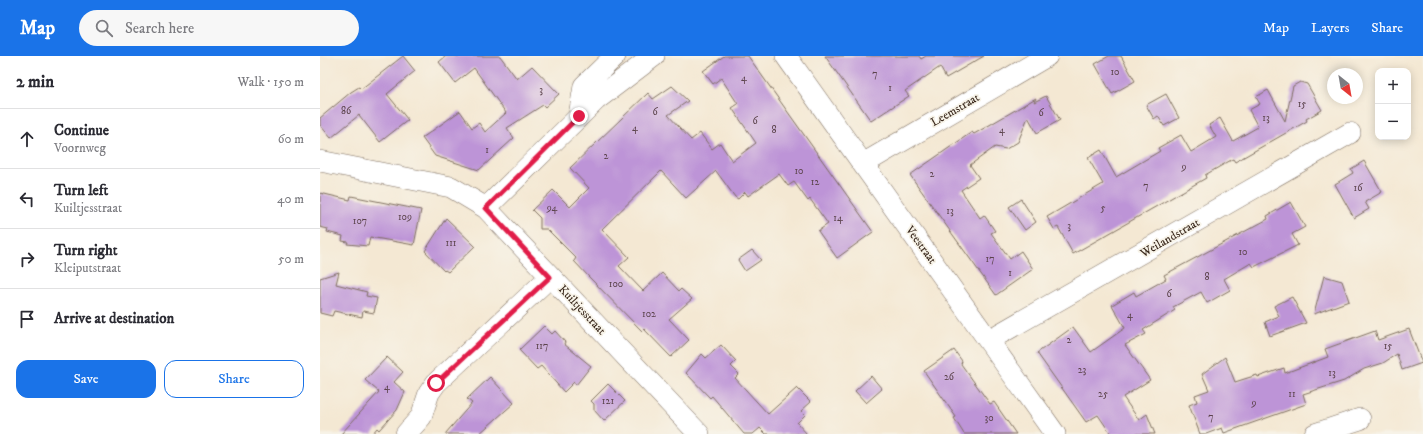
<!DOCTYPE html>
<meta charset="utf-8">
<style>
:root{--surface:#fff;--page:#f7f7f7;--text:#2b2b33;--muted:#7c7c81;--line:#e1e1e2;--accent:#1a73e8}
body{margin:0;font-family:"IM FELL DW Pica",serif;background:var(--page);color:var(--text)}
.controls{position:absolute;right:12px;top:12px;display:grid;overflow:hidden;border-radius:8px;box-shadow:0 2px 10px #0003}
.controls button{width:36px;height:36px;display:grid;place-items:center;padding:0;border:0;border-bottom:1px solid var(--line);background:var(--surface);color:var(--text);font:20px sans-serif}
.compass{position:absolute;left:1007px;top:12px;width:36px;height:36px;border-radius:50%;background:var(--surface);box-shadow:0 2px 10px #0003;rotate:149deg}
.stop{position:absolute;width:12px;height:12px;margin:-9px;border:3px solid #e11d48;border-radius:50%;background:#fff}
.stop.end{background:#e11d48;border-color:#fff;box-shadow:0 1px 4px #0008}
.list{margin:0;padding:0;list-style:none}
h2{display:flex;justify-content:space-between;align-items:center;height:52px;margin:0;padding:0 16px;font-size:17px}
h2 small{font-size:13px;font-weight:400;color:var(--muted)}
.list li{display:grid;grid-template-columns:26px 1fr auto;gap:12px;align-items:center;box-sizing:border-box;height:60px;padding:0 16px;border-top:1px solid var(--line)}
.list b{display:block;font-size:15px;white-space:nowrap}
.list p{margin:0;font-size:13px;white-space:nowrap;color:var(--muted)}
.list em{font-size:13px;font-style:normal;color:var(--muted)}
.actions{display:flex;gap:8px;padding:12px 16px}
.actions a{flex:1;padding:9px 0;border:1px solid var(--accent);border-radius:12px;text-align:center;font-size:14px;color:var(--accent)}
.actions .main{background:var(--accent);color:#fff}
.icon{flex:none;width:22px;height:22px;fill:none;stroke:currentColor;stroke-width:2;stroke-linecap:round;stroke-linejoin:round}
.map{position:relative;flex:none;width:1103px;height:378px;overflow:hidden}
header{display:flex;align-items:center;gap:24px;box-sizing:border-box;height:56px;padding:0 20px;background:var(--accent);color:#fff}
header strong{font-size:19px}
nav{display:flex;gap:22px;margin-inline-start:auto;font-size:14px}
.search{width:280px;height:36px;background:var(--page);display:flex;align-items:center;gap:10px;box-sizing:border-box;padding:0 14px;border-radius:22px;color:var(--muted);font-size:15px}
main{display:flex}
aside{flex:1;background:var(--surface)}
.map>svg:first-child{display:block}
</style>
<header>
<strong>Map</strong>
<div class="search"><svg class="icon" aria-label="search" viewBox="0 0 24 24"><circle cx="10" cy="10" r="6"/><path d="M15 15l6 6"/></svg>Search here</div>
<nav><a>Map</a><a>Layers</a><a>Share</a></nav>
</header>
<main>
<aside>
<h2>2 min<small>Walk · 150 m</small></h2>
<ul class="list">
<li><svg class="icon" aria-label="ahead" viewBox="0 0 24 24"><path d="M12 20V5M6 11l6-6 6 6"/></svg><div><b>Continue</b><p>Voornweg</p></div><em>60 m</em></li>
<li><svg class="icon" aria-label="left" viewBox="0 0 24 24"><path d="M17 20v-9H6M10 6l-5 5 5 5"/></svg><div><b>Turn left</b><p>Kuiltjesstraat</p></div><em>40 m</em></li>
<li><svg class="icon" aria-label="right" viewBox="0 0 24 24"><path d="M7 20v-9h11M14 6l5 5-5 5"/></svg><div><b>Turn right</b><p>Kleiputstraat</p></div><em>50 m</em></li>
<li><svg class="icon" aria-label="arrive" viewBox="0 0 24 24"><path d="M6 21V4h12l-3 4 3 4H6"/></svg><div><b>Arrive at destination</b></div></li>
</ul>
<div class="actions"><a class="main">Save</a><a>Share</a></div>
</aside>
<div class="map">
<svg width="1103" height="378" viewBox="0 0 1103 378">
<rect width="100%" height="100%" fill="#f7f3e8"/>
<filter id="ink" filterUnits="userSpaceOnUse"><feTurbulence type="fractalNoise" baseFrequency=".025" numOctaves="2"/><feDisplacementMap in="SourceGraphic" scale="8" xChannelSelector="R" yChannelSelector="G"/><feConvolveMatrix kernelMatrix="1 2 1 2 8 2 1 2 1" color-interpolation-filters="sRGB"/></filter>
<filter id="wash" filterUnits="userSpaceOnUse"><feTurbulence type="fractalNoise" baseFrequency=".012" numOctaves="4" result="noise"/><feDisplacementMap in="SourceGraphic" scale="16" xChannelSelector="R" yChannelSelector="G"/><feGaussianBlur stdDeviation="0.9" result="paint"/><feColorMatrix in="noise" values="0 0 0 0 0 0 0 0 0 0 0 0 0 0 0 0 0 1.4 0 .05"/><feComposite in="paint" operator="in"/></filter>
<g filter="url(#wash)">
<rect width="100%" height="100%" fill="#f4e8d3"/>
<g id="blocks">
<path fill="#bd94d7" d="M83,0L95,15L67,38L88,64L60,86L39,59L11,82L0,69V62L31,36L39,31L41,33Z
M126,0H180L197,23L212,10L239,38L225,51L223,49L187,72L194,82L159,114L115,100L102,82L140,55L152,72L159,67L165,76L186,57L154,12L135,27L119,6Z
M404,0H428L553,176L517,202L498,175L508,168L490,143L488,145L474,126L468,130L459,118L428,140L425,136L418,143L415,141L396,115L366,142L341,115L282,173L309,201L299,210L323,235L342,217L359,235L361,233L372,243L349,263L369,284L351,301L324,273L322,275L269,221L254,205L256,202L227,173H220V162L212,154L233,134L250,151L269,132L250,112L328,37L333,43L352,30L368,45L348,59L371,84L380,77L392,93L400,87L412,105L436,87L412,52L418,48L401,22L393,28L383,15Z
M505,0H599L601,3L606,0H664L626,22L620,11L585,35L589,40L551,65Z
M789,0H801L815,25L792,38L775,8Z
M980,26L987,28L1002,54L986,63L987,65L915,106L913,103L885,119L886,122L753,198L738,171L734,173L727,161L783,128L768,102L781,94L796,121L840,95L838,92L861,79L871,96L896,81L889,69L900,62L913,85L938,71L929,54L940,48L936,41L948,34L965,65L973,30Z
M846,38L859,62L844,70L838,60L834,63L826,49Z
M726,40L740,64L717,77L708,61L698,86L686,93L675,91L650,109L659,122L641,134L660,162L664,159L675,175L671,177L690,203L701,195L713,213L676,239L590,119L652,76L654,78L716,42L714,46Z
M1044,105L1062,136L1045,146L1049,153L1034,162L1015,128L1033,117L1031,113Z
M0,137L30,144L31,140L101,154L94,189L50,181L48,190L27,188L28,186L22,185L23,180L7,176L8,173L0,171Z
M701,143L716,166L705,174L689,151Z
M971,146L985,171L972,178L978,189L934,211L931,207L904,223L910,234L887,247L881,236L853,251L855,254L823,274L826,278L805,289L830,324L803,341L819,364L827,358L835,378H791L778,359L766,366L717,297L753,271L771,296L805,272L792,249L814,236L816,240L846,223L844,219L948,163L947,160Z
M126,162L155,190L128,216L125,214L124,215L105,195Z
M432,194L441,204L425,215L418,204Z
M19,216L16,228L47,236L46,240L57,242L54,257L43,255L42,261L14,255L12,260L0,257V222Z
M1004,220L1022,225L1029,245L994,258Z
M972,241L986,267L950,280L945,266L959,260L954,250Z
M224,270L232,278L235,275L245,286L244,288L271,310L256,329L254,326L244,336L221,310L217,313L199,294Z
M1089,273L1102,307L1082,314L1077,298L1063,307L1044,313L1024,325L983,338L986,348L904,377L902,372L886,378H880L869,349L877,346L875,339L889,334L882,318L905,301L915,326L937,319L938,321L964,312L965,317L1008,301L1005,293L1055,275L1058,284Z
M401,289L416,305L411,310L419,318L415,322L448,358L477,332L491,346L481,355L485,359L477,367L487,378H446L440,372L433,378H424L392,340L390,342L366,317L382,298L386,302Z
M634,294L642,305L641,308L670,348L674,346L696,378H644L634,362L636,361L604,315Z
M67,301L83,316L74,326L85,336L77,354L59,374L57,372L52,378H21L59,336L45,324Z
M551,320L562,333L546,347L535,335Z
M170,321L194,347L159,378H125L152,347L147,343Z
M288,328L305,345L284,365L274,354V348L271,345Z"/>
</g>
</g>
<g filter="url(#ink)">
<use href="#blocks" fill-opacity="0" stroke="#7c6c5d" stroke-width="1"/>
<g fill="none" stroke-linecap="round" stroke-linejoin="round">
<defs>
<path id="minor" d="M466,0L735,378
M259,60L264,30L295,0
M0,105L131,131L166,152L379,378
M543,108L727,0
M166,152L276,44L334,0
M669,284L1030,77
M86,378L101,361L109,337L116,327L230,221
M995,378L1040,363"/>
</defs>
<use href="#minor" stroke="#7c6c5d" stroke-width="22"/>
<use href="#minor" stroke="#fff" stroke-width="21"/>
</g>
</g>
<g fill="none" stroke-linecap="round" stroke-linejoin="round" filter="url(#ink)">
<path stroke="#e11d48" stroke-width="5" d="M116,327L230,221L166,152L259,60"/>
</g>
<g text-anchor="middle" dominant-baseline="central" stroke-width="3.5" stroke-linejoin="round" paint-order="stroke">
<g font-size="10" fill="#5c444c">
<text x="795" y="16">10</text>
<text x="555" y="18">7</text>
<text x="424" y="22">4</text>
<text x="570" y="32">1</text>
<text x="221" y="34">3</text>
<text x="982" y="48">15</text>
<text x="26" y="55">86</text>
<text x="335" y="56">6</text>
<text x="721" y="57">6</text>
<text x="946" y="62">13</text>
<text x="435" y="65">6</text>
<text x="315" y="72">4</text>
<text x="454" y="74">8</text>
<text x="682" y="74">4</text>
<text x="167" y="94">1</text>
<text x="286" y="100">2</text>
<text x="864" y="111">9</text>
<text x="479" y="115">10</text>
<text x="612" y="118">2</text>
<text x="495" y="126">12</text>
<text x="826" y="130">7</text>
<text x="1038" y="132">16</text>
<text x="232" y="152">94</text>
<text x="783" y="152">5</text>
<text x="630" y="155">13</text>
<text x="85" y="161">109</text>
<text x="518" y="162">14</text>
<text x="40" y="165">107</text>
<text x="749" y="170">3</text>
<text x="131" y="187">111</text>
<text x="923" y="196">10</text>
<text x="670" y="203">17</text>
<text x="690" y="217">1</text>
<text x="887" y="221">8</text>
<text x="296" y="228">100</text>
<text x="849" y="238">6</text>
<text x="329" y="258">102</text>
<text x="810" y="259">4</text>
<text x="749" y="284">2</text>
<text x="222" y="290">117</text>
<text x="1068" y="290">15</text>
<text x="762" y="314">23</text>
<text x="1012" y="317">13</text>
<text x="629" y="321">26</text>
<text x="67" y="331">4</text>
<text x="783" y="338">25</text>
<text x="972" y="338">11</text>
<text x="288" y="345">121</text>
<text x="934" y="347">9</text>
<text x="891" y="361">7</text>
<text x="669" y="362">30</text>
</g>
<g font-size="12" fill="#3b2a1e" stroke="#f7f3e8">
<text transform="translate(635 54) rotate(-30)">Leemstraat</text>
<text transform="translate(850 182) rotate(-30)">Weilandstraat</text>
<text transform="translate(601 189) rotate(54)">Veestraat</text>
<text transform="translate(262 254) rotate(47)">Kuiltjesstraat</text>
</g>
</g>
</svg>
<div class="controls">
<button>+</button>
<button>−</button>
</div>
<svg class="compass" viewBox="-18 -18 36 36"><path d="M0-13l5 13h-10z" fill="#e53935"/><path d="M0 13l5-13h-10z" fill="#7c7c81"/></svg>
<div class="stop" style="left:116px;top:327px"></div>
<div class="stop end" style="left:259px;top:60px"></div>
</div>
</main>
